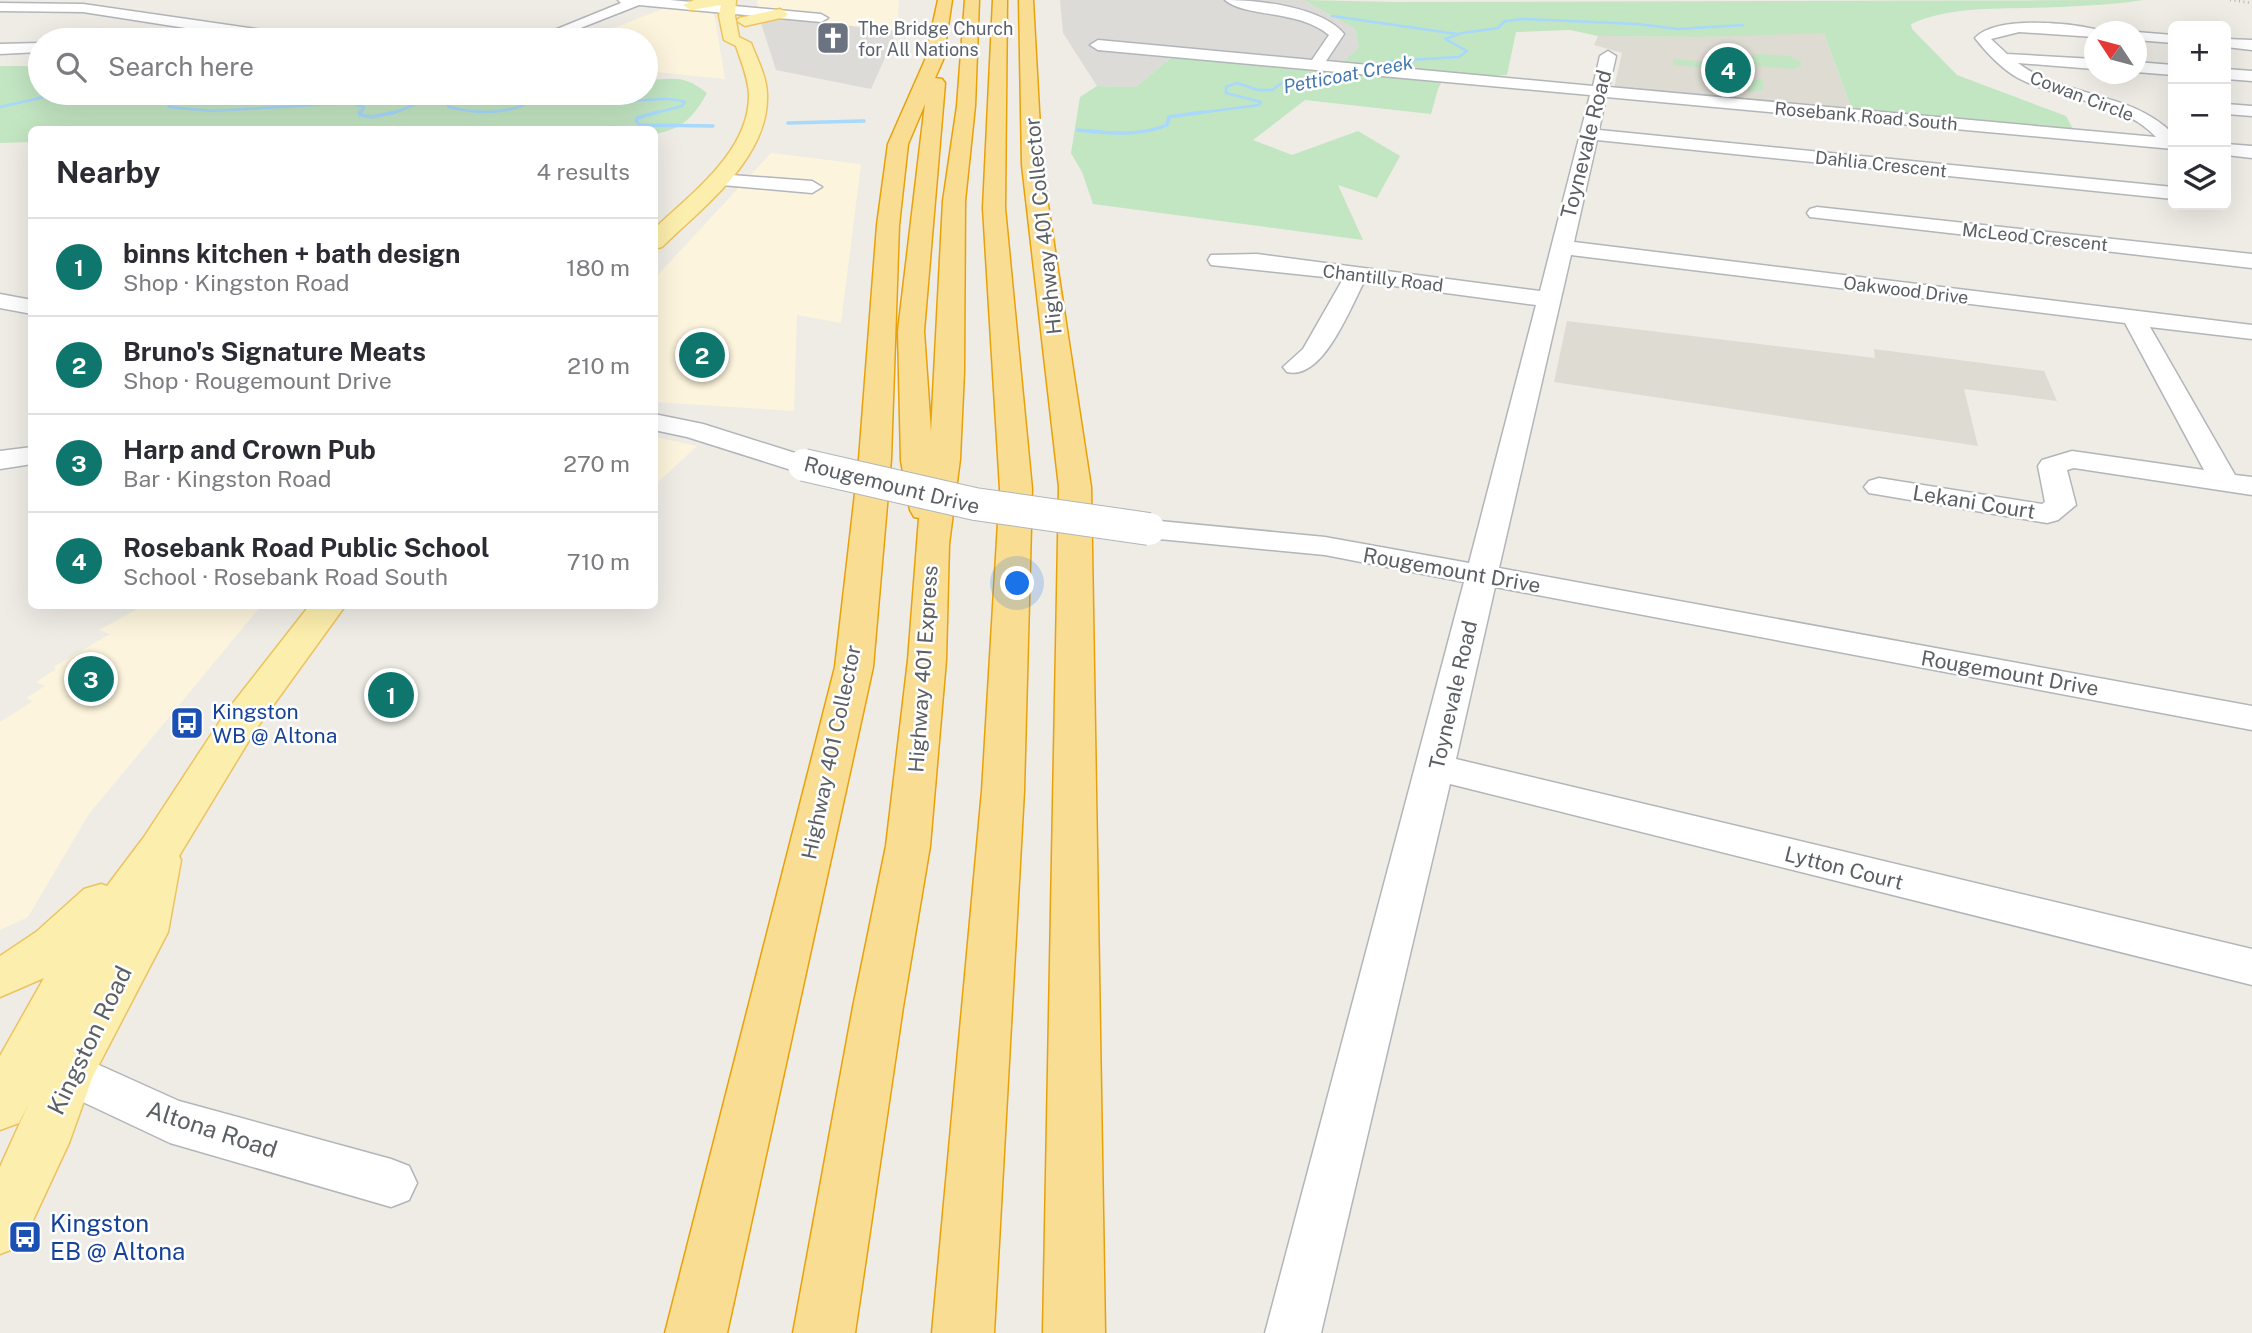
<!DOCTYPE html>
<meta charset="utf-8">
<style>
:root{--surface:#fff;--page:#f7f7f7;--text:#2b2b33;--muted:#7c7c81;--line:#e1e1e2;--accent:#0f766e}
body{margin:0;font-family:"Public Sans",sans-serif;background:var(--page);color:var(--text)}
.controls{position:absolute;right:21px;top:21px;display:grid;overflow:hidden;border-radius:10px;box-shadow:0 7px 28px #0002}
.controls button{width:63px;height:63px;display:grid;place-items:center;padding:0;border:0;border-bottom:2px solid var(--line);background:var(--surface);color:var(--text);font:35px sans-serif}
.compass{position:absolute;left:2084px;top:21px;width:63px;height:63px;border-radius:50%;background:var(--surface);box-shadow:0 7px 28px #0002;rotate:306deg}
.you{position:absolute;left:1018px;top:584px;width:24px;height:24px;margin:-18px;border:5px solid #fff;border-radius:50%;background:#1a73e8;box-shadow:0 0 0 10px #1a73e833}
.badge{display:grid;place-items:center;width:46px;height:46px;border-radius:50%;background:var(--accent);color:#fff;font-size:23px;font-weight:700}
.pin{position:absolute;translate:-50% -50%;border:4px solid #fff;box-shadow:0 2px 7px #0006}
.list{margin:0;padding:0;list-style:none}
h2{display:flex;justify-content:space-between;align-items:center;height:91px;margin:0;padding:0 28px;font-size:30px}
h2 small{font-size:23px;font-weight:400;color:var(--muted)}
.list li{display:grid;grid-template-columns:46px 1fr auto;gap:21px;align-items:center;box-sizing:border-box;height:98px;padding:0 28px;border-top:2px solid var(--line)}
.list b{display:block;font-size:26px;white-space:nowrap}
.list p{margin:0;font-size:23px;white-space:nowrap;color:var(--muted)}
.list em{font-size:23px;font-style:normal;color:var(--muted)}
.icon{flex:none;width:38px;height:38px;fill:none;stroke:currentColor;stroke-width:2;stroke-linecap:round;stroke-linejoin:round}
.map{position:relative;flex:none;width:2252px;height:1333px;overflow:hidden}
.search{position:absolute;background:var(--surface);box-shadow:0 7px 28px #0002;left:28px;top:28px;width:630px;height:77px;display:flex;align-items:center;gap:18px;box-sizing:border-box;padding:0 24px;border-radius:38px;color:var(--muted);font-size:26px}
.panel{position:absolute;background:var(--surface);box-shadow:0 7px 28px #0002;left:28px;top:126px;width:630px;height:483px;border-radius:10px}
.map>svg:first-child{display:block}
</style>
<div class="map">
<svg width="2252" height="1333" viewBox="0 0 2252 1333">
<rect width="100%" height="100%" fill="#eeece5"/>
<path fill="#fcf4dc" d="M757,0H899L897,31L799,20L810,14L758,8Z
M665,8L714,13L725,79L646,71V40H592L593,36Z
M771,153L861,164L841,323L797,315L794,411L655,402L654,279Z
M655,437L697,446L655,485L654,437Z
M143,606H261L89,814L28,917L0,930V722L33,701L26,698L45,686L36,682L56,669L53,667L110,634L99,630Z"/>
<path fill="#dddbd7" d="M1060,0H1304L1355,29L1359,47L1335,69L1173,56L1136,87L1097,86L1063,33Z
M778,18L897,31L871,89L776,70L761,23Z"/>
<path fill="#dedbd3" d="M1801,32L1824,33L1852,110L1614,88L1622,53L1594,45L1598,36L1701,37Z
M1567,321L1875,358L1874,349L2044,371L2057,401L1964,389L1978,446L1554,382Z"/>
<path fill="#c2e5c2" d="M1304,0L1394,2L2143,0C2103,6 2063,7 2023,8C1984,9 1946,8 1911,24L1912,29L1957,75L2066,116L2073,129L1852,110L1824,33L1701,37L1598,36L1570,30L1516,32L1507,75L1444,78L1438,89L1431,114L1305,100L1253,140L1292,155L1358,131L1400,156L1377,198L1338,185L1363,240L1093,204L1082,172L1071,153L1080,97L1097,86L1136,87L1173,56L1335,69L1359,47L1355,29Z
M1757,54L1789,56L1801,62V66L1792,69L1748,65V57Z
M1673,59L1710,62V65L1721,63L1722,66H1728V77L1763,80V90L1747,92L1746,81L1710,78V68L1673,65Z
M0,66H40V93H368L362,95C388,108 415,95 442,96C451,96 459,102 468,104C484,107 500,102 516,97V93H646V80C675,79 683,74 707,93C693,118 682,129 655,134L654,130H381L351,126L279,130H32L31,142L0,143Z"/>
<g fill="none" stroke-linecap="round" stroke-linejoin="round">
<path stroke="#a8d8fb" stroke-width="2.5" d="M1332,16L1457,34
M1370,68L1391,61L1459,57L1467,51L1445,39L1462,33L1498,28L1505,21L1523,19L1637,24L1678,29L1743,25
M192,93L168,103L169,107L211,111L350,103L364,107L360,114
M628,93L613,97C637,106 661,94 685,102L682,106L652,114
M0,107L44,97L82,93
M391,114L424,101L446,102L449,107C476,114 509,115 534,100L524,95L509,93
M1191,114L1259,105L1261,102L1226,93V87L1237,83L1258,90H1272L1282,83L1327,79L1358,71"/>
<path stroke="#a8d8fb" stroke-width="3.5" d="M359,112L360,115L372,117L396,112
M658,112L637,118L636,121L640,125L713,126
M788,123L864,121
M1078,130C1108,133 1138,137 1167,125L1169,117L1204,112"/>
<defs>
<path id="minor" d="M618,0H670L821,14L828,18L821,22L639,5L550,40H530L621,3Z
M1225,0C1259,0 1322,7 1344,34L1326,61L1593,86L1600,56L1608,51L1616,56L1609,87L2156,137C2122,100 2061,101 2018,78C2002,69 1986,52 1975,38C1996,15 2071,23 2099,30L2094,32V37L2019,32L1991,39L2007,54L2094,59V69L2018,63C2064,98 2131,91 2173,134V149L1606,97L1599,130L2173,187V199L1597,140L1574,242L2252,325V339L2150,327L2235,475L2252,477V495L2074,468L2067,470L2076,505L2058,520L2047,523L1869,493L1864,487L1869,481L1879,478L2042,504L2045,502L2038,466L2042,460L2072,451L2204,470L2125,323L1571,255L1499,568L2252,706V730L1495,587L1456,759L2252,949V985L1450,784L1321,1333H1265L1464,582L1325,555L1149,538L1138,535L1134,529L1138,523L1149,520L1325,537L1469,563L1536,305L1364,282C1350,308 1323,381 1287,372L1283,367L1303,349L1343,279L1211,265L1208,260L1211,255L1257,254L1540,291L1590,95L1098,50L1090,45L1098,40L1312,60L1329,35C1298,9 1246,18 1225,0Z
M0,3L83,4L305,36L312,40H262L83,12L0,11Z
M2136,32L2173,35V43L2136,40Z
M2226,39L2252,40V50L2226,47Z
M40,43V52L0,54V44Z
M2136,62L2173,65V75L2136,72Z
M2226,69L2252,71V81L2226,79Z
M2226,104L2252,106V116L2226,114Z
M2226,144L2252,146V158L2226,155Z
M718,174L812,181L822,187L812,193L711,184L708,180Z
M1817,207L2252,254V268L1810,217L1807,213L1810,209Z
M0,294L32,300V314L0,308Z
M654,414L703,424L814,459L818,465L814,471L804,474L687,437L654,430Z
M32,447V464L0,469V451Z
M68,1051L179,1101L391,1159L409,1166L417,1183L409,1200L391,1207L170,1143L51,1087L44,1072L51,1057Z"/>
<path id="major" d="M694,0H736L735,16L739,37L751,43C757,59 767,77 767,95C769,158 703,207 662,247L654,249V229C692,193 750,151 749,94C748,77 741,61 736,46L724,40L719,16L721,5L691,10L683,5Z
M780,9L788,14L785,17L745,26L737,21L739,18Z
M309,606H345L256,729L179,856L181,860L168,932L93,1076L69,1143L21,1246L0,1254V1167L28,1105L19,1123L0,1130V1056L44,978L0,997V956L36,932L84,889L101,884L107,886L144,837L226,712Z"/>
<path id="highway" d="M938,0H952L943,60L935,78L942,79L945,83L924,331L931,432L943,201L957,106L965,0H979L975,106L965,201L964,372L960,459L949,544L946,660L930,846L903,1007L855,1333H793L853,1007L886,846L908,660L919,518L914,517L910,510L901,461L898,331L925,104L908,144L899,225L891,459L873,667L727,1333H665L835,667L859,459L877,225L888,144L925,60Z
M993,0H1007L1005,208L1032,489L1024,791L994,1333H932L982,791L1000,489L983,208Z
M1019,0H1033L1042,165L1091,487L1105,1333H1043L1059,487L1022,165Z"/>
</defs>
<use href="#minor" stroke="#b2b5b9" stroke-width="3"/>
<use href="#major" stroke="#ecc360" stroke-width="3"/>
<use href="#highway" stroke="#e9a10a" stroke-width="3"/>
<use href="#minor" fill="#fff" fill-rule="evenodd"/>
<use href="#major" fill="#fceeac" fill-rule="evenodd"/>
<use href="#highway" fill="#f9dd92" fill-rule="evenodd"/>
<path stroke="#b3b4b5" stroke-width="2.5" stroke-dasharray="1 3.5" stroke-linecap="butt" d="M2230,0L2252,3"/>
<defs>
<path id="minor-bridge" d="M804,465L975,504L1149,529"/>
</defs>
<use href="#minor-bridge" stroke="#b2b5b9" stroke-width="34" stroke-linecap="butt"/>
<use href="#minor-bridge" stroke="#fff" stroke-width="32"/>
</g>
<defs>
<symbol id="church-square" viewBox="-11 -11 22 22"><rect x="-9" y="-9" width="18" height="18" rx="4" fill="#6b7280" stroke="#fff"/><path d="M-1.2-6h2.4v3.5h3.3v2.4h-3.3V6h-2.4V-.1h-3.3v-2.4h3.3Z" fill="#fff"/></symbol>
<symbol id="bus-square" viewBox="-11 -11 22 22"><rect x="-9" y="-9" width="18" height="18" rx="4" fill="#1a4fb4" stroke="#fff"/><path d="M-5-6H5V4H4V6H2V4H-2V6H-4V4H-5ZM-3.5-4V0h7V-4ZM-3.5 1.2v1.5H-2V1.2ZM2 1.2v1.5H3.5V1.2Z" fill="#fff"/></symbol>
</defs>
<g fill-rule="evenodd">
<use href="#church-square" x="814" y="19" width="38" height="38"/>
<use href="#bus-square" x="168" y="704" width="38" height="38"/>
<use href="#bus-square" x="6" y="1218" width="38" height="38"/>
</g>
<g text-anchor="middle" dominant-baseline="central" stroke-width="5" stroke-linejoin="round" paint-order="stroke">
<g font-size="18" fill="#5b616d" stroke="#fff" text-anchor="start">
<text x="858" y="28">The Bridge Church<tspan x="858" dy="21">for All Nations</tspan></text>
</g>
<g font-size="18" fill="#5c6065" stroke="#fff">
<text transform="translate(2082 96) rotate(21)">Cowan Circle</text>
<text transform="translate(1866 116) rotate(5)">Rosebank Road South</text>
<text transform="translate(1881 164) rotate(6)">Dahlia Crescent</text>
<text transform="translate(2035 237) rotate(6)">McLeod Crescent</text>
<text transform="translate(1383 278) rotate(7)">Chantilly Road</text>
<text transform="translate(1906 290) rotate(7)">Oakwood Drive</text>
</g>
<g font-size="19" font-style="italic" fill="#4478ae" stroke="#fff">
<text transform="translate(1348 74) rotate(-11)">Petticoat Creek</text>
</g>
<g font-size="21" fill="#5c6065" stroke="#fff">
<text transform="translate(1586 144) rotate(-76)">Toynevale Road</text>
<text transform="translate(1043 226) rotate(-96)">Highway 401 Collector</text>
<text transform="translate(892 485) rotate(14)">Rougemount Drive</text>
<text transform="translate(1974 502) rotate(9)">Lekani Court</text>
<text transform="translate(1452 570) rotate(10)">Rougemount Drive</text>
<text transform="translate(923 669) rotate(-86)">Highway 401 Express</text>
<text transform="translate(2010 673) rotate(10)">Rougemount Drive</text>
<text transform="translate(1453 695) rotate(-77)">Toynevale Road</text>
<text transform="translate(831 752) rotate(-78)">Highway 401 Collector</text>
<text transform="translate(1844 868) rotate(14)">Lytton Court</text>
</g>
<g font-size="21" fill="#164399" stroke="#fff" text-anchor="start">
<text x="212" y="711">Kingston<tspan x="212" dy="24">WB @ Altona</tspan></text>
</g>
<g font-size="24" fill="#5c6065" stroke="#fff">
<text transform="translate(89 1040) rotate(-64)">Kingston Road</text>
<text transform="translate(212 1129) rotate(18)">Altona Road</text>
</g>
<g font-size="24" fill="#164399" stroke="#fff" text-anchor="start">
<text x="50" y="1223">Kingston<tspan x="50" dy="28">EB @ Altona</tspan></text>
</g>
</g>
</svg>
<div class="controls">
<button>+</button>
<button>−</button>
<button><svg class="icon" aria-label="layers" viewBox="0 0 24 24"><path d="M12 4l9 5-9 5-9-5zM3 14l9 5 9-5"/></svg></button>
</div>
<svg class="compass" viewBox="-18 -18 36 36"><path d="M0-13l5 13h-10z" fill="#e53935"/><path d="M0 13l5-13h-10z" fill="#7c7c81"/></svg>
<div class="you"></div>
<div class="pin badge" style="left:391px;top:695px">1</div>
<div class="pin badge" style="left:702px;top:355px">2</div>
<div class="pin badge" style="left:91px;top:679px">3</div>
<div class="pin badge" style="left:1728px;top:70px">4</div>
<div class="search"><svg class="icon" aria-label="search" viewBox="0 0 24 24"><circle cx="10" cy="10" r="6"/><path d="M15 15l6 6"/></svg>Search here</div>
<section class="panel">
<h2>Nearby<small>4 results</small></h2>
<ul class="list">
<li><span class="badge">1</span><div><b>binns kitchen + bath design</b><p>Shop · Kingston Road</p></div><em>180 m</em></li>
<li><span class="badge">2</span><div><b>Bruno's Signature Meats</b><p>Shop · Rougemount Drive</p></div><em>210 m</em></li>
<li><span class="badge">3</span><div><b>Harp and Crown Pub</b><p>Bar · Kingston Road</p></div><em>270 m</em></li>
<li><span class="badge">4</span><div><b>Rosebank Road Public School</b><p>School · Rosebank Road South</p></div><em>710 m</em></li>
</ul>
</section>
</div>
